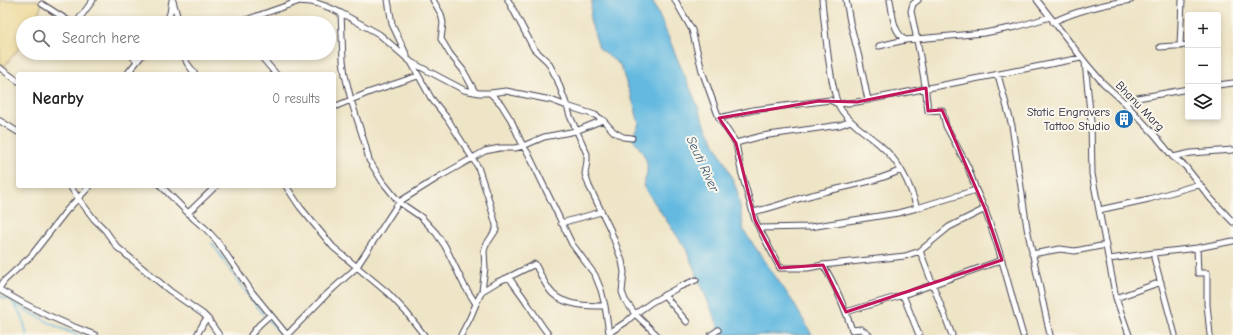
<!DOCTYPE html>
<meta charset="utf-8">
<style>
:root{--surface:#fff;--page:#f2f2f2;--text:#222;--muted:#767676;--line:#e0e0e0}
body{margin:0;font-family:"Comic Neue",sans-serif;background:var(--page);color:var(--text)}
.controls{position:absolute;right:12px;top:12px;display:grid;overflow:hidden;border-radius:4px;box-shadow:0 2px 6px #0003}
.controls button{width:36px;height:36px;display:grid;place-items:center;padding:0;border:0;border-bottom:1px solid var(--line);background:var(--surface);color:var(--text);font:20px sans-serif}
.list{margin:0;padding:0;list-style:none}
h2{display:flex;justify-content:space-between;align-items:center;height:52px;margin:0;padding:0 16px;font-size:17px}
h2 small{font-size:13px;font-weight:400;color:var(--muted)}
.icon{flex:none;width:22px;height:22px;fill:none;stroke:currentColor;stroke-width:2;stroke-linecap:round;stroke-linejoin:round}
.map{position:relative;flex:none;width:1233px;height:335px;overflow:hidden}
.search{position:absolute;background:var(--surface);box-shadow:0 2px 6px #0003;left:16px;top:16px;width:320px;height:44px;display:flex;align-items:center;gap:10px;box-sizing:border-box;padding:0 14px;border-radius:22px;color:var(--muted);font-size:15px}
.panel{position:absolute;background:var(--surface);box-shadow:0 2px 6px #0003;left:16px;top:72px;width:320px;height:116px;border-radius:4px}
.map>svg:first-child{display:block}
</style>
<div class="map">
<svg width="1233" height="335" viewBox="0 0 1233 335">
<rect width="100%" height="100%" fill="#fbf7ec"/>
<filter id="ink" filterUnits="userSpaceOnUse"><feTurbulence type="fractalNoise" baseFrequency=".025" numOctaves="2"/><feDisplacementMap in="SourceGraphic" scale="8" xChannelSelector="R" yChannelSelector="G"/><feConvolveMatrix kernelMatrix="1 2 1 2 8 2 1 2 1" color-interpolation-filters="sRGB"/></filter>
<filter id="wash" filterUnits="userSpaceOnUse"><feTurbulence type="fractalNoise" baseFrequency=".012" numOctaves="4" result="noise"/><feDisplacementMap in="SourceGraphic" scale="16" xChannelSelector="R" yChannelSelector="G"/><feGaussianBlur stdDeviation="0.9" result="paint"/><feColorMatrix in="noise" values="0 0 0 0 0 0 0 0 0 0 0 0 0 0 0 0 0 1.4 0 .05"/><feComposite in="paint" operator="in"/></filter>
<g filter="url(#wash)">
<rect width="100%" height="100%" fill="#eee4c6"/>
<path fill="#eeda9e" stroke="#887e6c" d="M0,0H43L42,4L34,23H23V43L2,69L0,68Z"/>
<path fill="#63b9e0" stroke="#426e8e" d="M592,0H652L663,24L679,63L697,104L703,121L726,165L737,190L744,231L793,302L812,335H724L719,328L686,249L643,186C652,162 646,157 632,138L639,124L634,105L620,65L599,48L590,20Z"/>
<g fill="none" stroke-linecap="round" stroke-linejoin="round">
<path stroke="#63b9e0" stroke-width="1.5" d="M212,243L242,287L264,315
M0,296L11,300L22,316L27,335
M14,304L60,328L78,335
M268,320L280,333"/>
</g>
</g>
<g filter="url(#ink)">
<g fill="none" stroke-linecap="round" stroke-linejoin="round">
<defs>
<path id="minor" d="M292,0C299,2 305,1 311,2C322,4 331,8 341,13L343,60L345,75L351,100L365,144L369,160L382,181L399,202L421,217L436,233L445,246L464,285L476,304L470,318L461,335
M388,0L392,24L407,56
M433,0L441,14L443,23L441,39L450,54L463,70L475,92
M675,0L692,30L702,71L719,118L736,143L741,171L755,220L759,228L810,227L898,213L917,208L976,190C998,236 1008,286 1023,335
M822,0C825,29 827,57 833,85C835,94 836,104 842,111C851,124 866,133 879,144C900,162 909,182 917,208
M846,0L850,22L859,57L868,100
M890,0C893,14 892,30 905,40
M918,0L913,4L911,11C918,44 925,77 928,111L942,110L946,126L968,167L976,190
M1037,0L1085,62L1102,82L1125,103L1154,134L1173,157L1185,166L1211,199L1233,222
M173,1L179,23
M42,4L72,23
M341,13L379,34L411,62
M1053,22C1078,10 1105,4 1131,0
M76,23L93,0
M166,23L170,13L172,0
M237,23L297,2
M879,46L905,40L984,33L1016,27L1050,17
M1180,46L1182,0
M1160,47L1188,45
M129,53L137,61
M183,53L187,63L195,74
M258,53L276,74
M1085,62L1091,122L1092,174L1116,298L1129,335
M0,68L18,81
M127,74L144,53
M998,75L1012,126L1027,228L1050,335
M1218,85L1233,83
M1125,103L1132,99L1188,89
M334,107L370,92L418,76
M719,118L753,110L830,100L838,104L857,102L1081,58
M603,120L576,131L544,137L523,146L528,153L572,244L595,275L601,290L605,306L609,333L626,322L635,314L652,302L679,287L696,280
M0,121L18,132
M632,138L623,137L614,132L603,120L595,115L567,106L570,116L587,154V161L585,174L589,186L610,229L622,261L624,272L622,292L625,300L635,314L657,335
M736,143L762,136L840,125L851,121
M1173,157L1191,153L1233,150
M70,186L78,198L94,219L105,230L117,247L170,291L203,314L208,319L219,335
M161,186L194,219L206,229L217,241L252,292L287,335
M286,186L300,207L333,247L388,293L406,312L424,335
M1099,210L1149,199L1200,184
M753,212C773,208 792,200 812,195C841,187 874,183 901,170
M188,213L216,186
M561,223L601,212
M759,228L780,268H808L823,265L905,256L920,251L949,227L985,209
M1197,248L1198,273H1207V304L1210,335
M920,251L952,335
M1032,254L1060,249L1075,251L1106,245
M1109,259L1154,253
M823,265C836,285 844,307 852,330L861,329L869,335
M509,277L535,264C540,273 545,286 553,294C566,306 589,306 605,306
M0,287L4,281L31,256L67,210L90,186
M0,290C30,308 62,323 95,335
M482,291L497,282L509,277C514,286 522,294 527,303C535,314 540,325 549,335
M664,295L687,322
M903,295L919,335
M1116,298L1161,282
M476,304L482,291L485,268L484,251L486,245L496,230V225L488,197L478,167L447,118L431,98L411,62L464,90L479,93H490
M846,312L903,295L1002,260
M197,335L204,322L208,319
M251,335L259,325L270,315
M287,335L326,295L356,268L399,202L439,177L485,151L500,148H515L523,146L511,120L501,104L490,93L506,91L551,100L567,106L557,79L548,62L534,49L508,0
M711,335L718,330
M1175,335L1154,258V253L1197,248L1233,241"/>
</defs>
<use href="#minor" stroke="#413f50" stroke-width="7"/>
<use href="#minor" stroke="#fff" stroke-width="5"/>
</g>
</g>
<path fill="none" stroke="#c2185b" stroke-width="3" stroke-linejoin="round" d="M926,88L928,111L942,110L985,209L1002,260L846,312L823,265L780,268L755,220L736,143L719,118L819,101L857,102Z"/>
<defs>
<symbol id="building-disc" viewBox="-11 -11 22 22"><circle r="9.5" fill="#1f6fb2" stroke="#fbf7ec"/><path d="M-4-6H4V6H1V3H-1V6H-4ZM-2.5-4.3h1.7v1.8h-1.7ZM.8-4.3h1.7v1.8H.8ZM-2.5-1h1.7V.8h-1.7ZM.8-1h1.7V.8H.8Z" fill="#fff"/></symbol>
</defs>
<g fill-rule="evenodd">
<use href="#building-disc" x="1113" y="108" width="22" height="22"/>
</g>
<g text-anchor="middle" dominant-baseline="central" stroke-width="4" stroke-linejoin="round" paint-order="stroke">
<g font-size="12" fill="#22223b" stroke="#fbf7ec">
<text transform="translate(1140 106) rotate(46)">Bhanu Marg</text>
</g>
<g font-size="12" fill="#22223b" stroke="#fbf7ec" text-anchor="end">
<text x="1110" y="112">Static Engravers<tspan x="1110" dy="14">Tattoo Studio</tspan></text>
</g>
<g font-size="13" font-style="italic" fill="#395775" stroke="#fbf7ec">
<text transform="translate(703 164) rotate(65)">Seuti River</text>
</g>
</g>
</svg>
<div class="controls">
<button>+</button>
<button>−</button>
<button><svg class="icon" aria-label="layers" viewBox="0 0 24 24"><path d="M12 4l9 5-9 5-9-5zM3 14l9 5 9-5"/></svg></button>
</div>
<div class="search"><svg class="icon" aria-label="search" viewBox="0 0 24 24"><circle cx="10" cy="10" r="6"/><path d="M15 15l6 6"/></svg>Search here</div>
<section class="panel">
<h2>Nearby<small>0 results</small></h2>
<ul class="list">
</ul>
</section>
</div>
